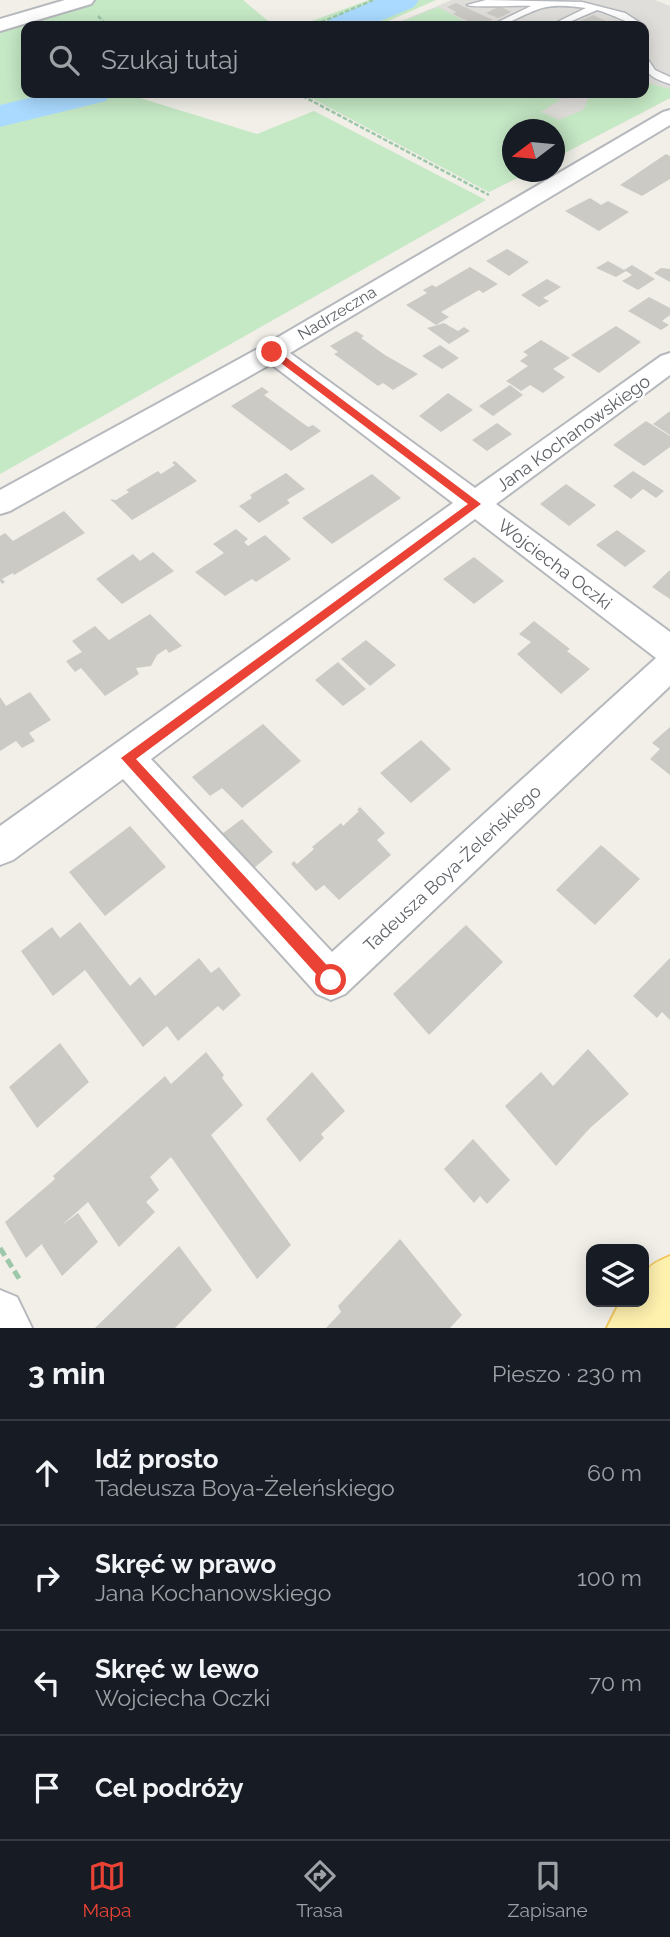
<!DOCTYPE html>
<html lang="pl">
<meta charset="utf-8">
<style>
:root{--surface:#171b24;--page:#242831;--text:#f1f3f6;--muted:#9ea1a6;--line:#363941;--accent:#ea4335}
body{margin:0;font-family:Raleway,sans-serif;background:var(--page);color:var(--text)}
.controls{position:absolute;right:21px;bottom:21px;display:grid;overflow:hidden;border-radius:14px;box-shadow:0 4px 18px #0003}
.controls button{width:63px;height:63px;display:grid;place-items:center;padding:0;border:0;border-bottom:2px solid var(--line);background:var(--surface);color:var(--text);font:35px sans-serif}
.compass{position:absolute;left:502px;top:119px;width:63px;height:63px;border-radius:50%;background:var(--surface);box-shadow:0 4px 18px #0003;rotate:254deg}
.stop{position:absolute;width:21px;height:21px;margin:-16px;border:5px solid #ea4335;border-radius:50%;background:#fff}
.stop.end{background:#ea4335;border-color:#fff;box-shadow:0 2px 7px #0008}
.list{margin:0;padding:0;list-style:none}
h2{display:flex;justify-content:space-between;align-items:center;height:91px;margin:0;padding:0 28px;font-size:30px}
h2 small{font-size:23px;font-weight:400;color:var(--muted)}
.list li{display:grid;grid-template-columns:46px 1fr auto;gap:21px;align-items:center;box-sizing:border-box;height:105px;padding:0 28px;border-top:2px solid var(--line)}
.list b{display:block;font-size:26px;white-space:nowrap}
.list p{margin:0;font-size:23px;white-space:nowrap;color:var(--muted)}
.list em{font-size:23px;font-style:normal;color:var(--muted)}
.icon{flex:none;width:38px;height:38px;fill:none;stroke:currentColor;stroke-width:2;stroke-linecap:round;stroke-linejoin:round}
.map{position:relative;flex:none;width:670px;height:1328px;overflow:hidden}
.search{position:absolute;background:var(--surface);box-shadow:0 4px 18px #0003;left:21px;right:21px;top:21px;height:77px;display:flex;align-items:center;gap:18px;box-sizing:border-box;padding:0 24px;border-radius:14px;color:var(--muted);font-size:26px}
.sheet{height:511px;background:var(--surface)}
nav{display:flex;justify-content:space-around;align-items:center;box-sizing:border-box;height:98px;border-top:2px solid var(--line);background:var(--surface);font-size:19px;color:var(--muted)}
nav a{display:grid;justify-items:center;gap:4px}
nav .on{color:var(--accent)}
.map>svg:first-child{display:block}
</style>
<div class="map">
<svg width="670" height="1328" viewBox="0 0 670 1328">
<rect width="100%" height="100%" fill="#f1efe8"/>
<path fill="#e0deda" d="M452,0H655L670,6V98L555,158L554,130H512V172H529L489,192L302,93H644V26H389Z"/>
<path fill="#c5e8c5" d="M87,0H243L274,26H26V93H124L257,134L314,111L486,200L0,474V27Z
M369,0H436L377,26H298Z
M438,7L473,26H391Z
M644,82L670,89V98L555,158L554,130H512V172H529L489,192L302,93H544L560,100L541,112L559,120L583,110L591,93H644Z"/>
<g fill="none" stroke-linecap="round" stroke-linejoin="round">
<path fill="#aadaff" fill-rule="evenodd" d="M375,0H419L414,7L368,26H325L329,19Z
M50,93H111L106,101L0,127V105Z"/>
</g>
<path fill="#cccac5" d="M456,3L493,20L478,26L453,14L456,12L447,7Z
M500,6L511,12L498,18L486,13Z
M593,15L617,26H566L578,22Z
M666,154L670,156V179L642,196L620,185Z
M590,198L601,205L608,201L629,212L599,231L565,211Z
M507,249L529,262L509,276L486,261Z
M608,261L624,270L632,265L655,279L638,290L622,281L632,275L626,271L616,277L596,268Z
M470,267L498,284L483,293L479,290L441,312L449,317L436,325L406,305L427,293L423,290L432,285L436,287Z
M661,268L670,269V282L654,273Z
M547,279L561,287L543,298L549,301L539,307L521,295Z
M649,297L670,308V315L662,321L669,325L661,330L628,311Z
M444,323L458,331L464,327L470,331L449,344L427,328Z
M616,326L641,342L599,373L571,355Z
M356,331L364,336L361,338L385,355L418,374L393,390L383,383L378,386L334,354L338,352L330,346Z
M541,340L570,358L553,369L565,377L543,393L530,385L521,391L506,381L528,366L520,361L528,355L523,352Z
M440,345L459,358L442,369L422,356Z
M510,385L523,395L493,416L479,406Z
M262,387L269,392L264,395L308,427L313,425L321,431L291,451L231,406Z
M448,393L473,410L441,432L419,416Z
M670,411V435L653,424Z
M646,421L670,436V447L644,466L613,445Z
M497,423L512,434L487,451L472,440Z
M175,461L197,481L132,520L110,499L116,500L129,492L126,490L158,471L161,474L175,465L172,463Z
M633,471L664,491L656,498L643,489L631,499L613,486Z
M286,473L305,489L287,500L290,503L259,523L239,506L252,498L250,495Z
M372,474L401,498L332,544L302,518Z
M566,484L596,505L569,526L540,504Z
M64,511L85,533L14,575L13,573L2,579L5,582L2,584L0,581V536L5,533L13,541Z
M236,529L248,539L244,542L248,546L265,535L291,559L256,582L252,579L225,596L195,572L224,553L213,544Z
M617,530L646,551L625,567L596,545Z
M153,552L174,571L122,604L96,579L133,554L140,561Z
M474,557L504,581L474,604L443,579Z
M670,570V599L652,587Z
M150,614L182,646L169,653L166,649L157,655L151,666L136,668L139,674L105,696L81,668L75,672L66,661L82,652L72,641L95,626L109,640Z
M534,621L570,649L567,651L590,669L561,694L517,654L531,642L519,634Z
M366,640L396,665L370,686L341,659Z
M338,662L366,689L343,706L315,680Z
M30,692L51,720L29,733L35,741L22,748L16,741L0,751V697L6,706Z
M263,724L301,761L242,808L222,788L210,796L192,777Z
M670,727V775L650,759L660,749L652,743Z
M421,740L451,769L411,803L380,773Z
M360,807L385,833L377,840L391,855L339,900L324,885L316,891L291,864L294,861L297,864L314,849L312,847L341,823L343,826L359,811L357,810Z
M242,819L273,852L254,868L222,834Z
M130,826L166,867L105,916L69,872Z
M601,845L640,879L595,925L556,890Z
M80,922L130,986L140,977L155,996L199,958L211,973L219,967L241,995L223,1011L218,1006L178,1041L167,1026L143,1047L85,970L53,996L21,951L52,927L60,938Z
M466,925L503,962L429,1035L393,994Z
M670,958V1020L662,1012L657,1018L633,996Z
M60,1043L89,1082L37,1128L9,1087Z
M588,1049L629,1094L590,1128L556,1166L505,1106L541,1072L553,1086Z
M206,1052L224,1075L222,1078L243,1105L211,1135L291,1245L257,1279L171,1157L150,1177L159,1190L146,1202L155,1212L119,1247L88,1202L61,1226L78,1213L98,1242L62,1276L42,1245L43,1243L26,1258L5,1222L55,1179L53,1176L165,1076L171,1084Z
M312,1072L345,1111L321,1134L324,1138L300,1162L266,1119Z
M473,1139L510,1180L487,1204L480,1196L474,1203L444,1169Z
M400,1239L462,1315L450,1328H326L341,1312L338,1306Z
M179,1246L212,1290L175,1328H95Z"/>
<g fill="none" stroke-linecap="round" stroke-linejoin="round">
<defs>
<path id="lane" d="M486,0L582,2L625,13L645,26C634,27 613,14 597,10L560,26H549L586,8C572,6 556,4 542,8C524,13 509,26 490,26L531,6C518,5 473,8 467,5Z
M644,57L647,58L655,70L670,77V84C655,79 643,75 644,57Z
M551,93H579C573,98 557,98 551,93Z"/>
<path id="street" d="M65,0H94L91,4L0,31V19Z
M670,110V125L290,353L475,488L661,356L670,353V375L496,504L670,632V686L345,994L331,1000L317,994L123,779L13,860L0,865V826L453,503L271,364L10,511L0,514V490L263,346L663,112ZM475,519L656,658L332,952L151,759Z
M0,1290L17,1297L32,1328H0Z"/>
<path id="primary" d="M670,1256V1328H607L620,1302H644C644,1272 641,1268 670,1256Z"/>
</defs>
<use href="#lane" stroke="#b5b8bc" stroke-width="3"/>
<use href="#street" stroke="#b5b8bc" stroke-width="4"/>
<use href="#primary" stroke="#f2c960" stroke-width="4"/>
<path stroke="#9cc7a9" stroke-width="2.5" stroke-dasharray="4.5 2" stroke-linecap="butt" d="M98,16L108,26
M302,26L324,21L373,0
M297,93L489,195"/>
<path stroke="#9cc7a9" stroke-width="5" stroke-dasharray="9 4.5" stroke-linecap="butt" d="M0,1248L20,1280"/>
<use href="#lane" fill="#fff" fill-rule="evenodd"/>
<use href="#street" fill="#fff" fill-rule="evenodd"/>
<use href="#primary" fill="#fff2af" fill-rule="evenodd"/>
</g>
<path fill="#ea4335" d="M269,349H275L481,504L136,759L336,975L338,980L331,987L326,985L121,758L468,504L269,354Z"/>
<g text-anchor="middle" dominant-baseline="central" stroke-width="5" stroke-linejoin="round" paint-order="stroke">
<g font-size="16" fill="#5f6368" stroke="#fff">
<text transform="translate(337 313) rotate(-31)">Nadrzeczna</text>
</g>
<g font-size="18" fill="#5f6368" stroke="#fff">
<text transform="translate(573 433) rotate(-36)">Jana Kochanowskiego</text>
<text transform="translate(555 564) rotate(37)">Wojciecha Oczki</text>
<text transform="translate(452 868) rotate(-43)">Tadeusza Boya-Żeleńskiego</text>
</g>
</g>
</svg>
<div class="controls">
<button><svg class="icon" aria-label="layers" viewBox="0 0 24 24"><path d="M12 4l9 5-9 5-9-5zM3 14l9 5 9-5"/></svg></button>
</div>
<svg class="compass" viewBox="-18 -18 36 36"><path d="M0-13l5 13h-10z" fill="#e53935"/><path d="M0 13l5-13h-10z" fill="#9ea1a6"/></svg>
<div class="stop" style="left:331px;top:980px"></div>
<div class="stop end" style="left:272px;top:352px"></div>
<div class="search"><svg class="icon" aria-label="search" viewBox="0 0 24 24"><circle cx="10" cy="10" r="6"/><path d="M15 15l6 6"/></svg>Szukaj tutaj</div>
</div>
<section class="sheet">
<h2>3 min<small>Pieszo · 230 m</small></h2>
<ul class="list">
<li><svg class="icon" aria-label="ahead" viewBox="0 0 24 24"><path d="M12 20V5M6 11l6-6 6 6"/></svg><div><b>Idź prosto</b><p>Tadeusza Boya-Żeleńskiego</p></div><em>60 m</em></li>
<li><svg class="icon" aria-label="right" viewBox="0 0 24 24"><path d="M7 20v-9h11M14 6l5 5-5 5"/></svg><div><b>Skręć w prawo</b><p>Jana Kochanowskiego</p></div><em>100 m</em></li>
<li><svg class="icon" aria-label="left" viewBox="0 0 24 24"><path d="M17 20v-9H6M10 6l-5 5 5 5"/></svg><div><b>Skręć w lewo</b><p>Wojciecha Oczki</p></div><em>70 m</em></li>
<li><svg class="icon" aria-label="arrive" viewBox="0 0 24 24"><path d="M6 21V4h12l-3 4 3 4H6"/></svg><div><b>Cel podróży</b></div></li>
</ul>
</section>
<nav>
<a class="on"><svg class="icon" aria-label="map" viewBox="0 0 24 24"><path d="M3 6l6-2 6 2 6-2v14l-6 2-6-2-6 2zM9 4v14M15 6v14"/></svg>Mapa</a>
<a><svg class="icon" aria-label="directions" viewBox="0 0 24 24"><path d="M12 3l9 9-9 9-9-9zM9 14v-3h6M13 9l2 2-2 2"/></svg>Trasa</a>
<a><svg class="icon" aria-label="saved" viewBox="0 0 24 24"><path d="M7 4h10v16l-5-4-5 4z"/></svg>Zapisane</a>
</nav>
